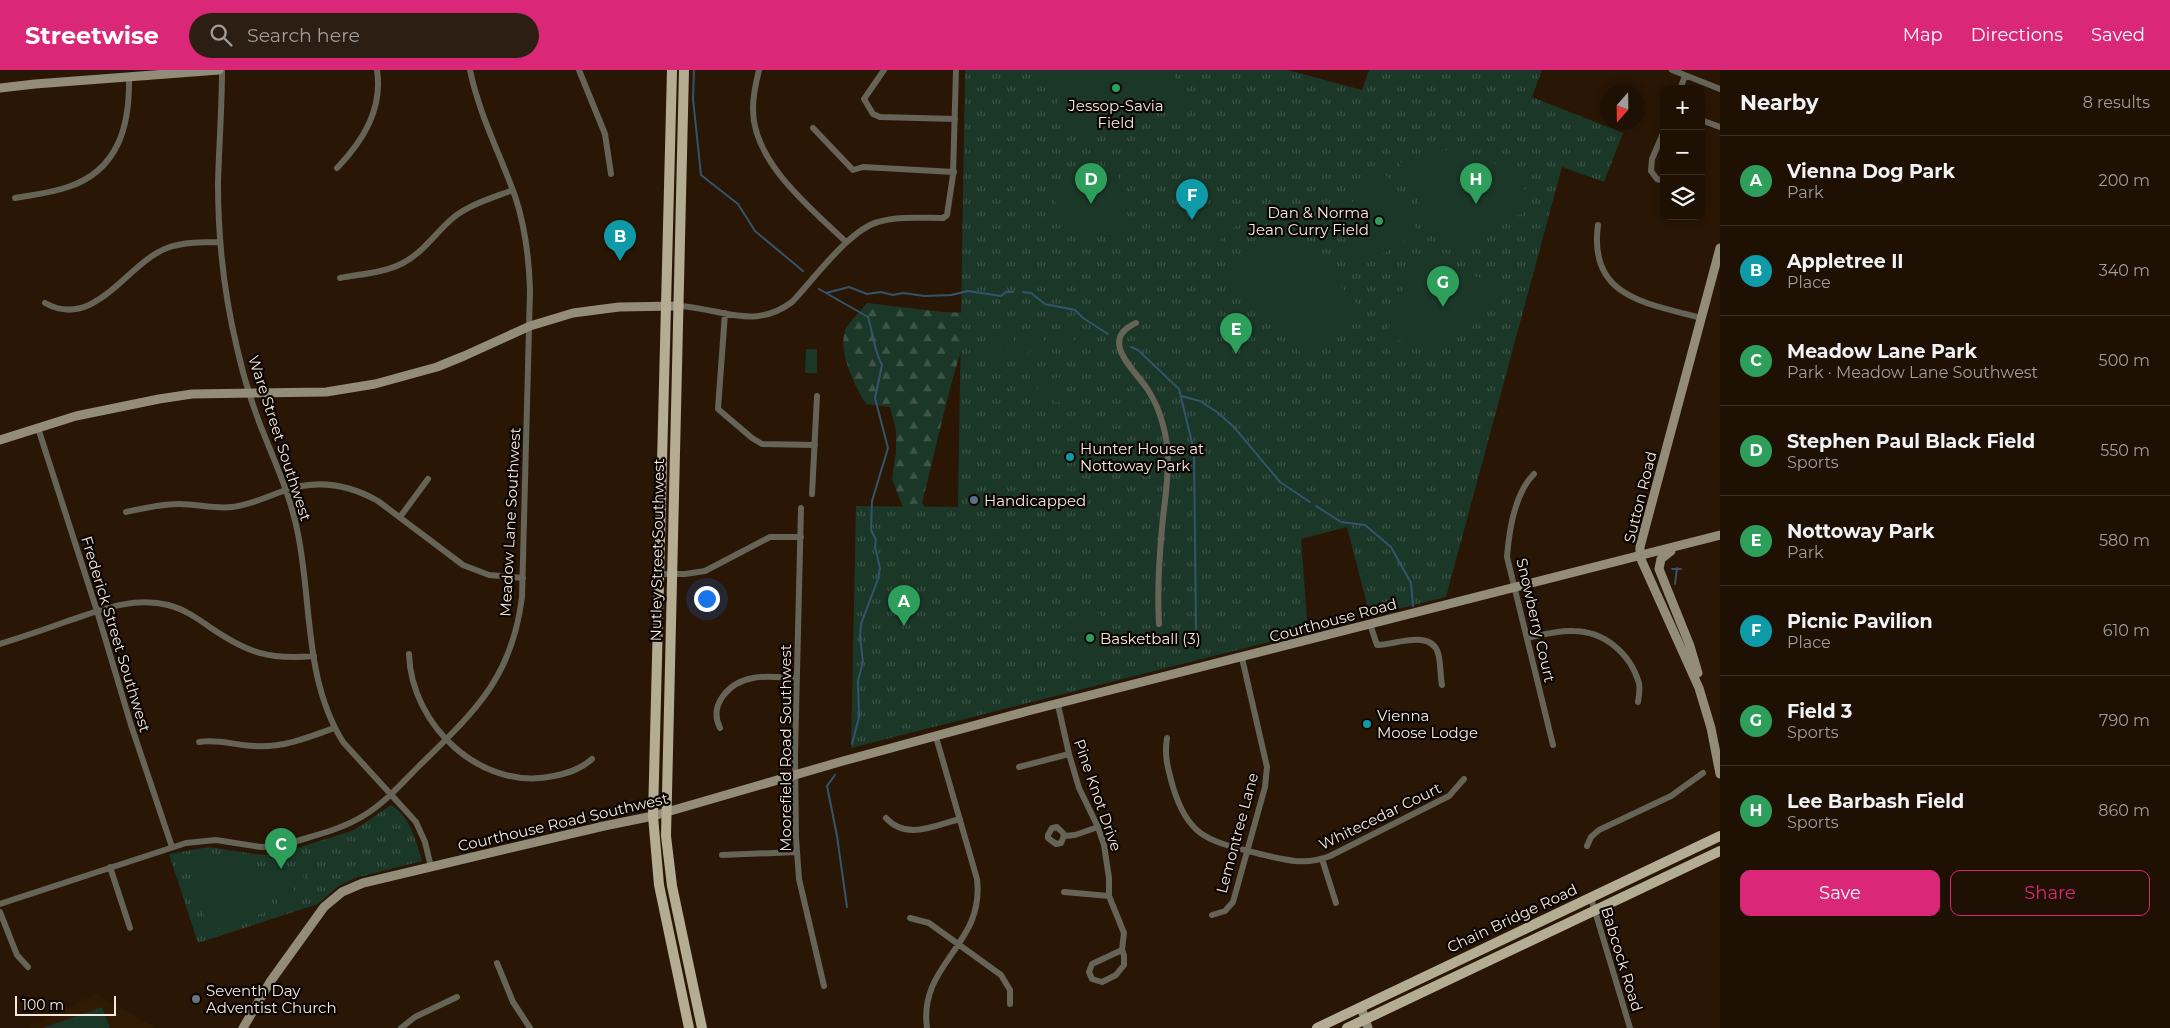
<!DOCTYPE html>
<meta charset="utf-8">
<style>
:root{--surface:#1f1004;--page:#2c1e13;--text:#f1f3f6;--muted:#a19d9a;--line:#3c3026;--accent:#db2777}
body{margin:0;font-family:Montserrat,sans-serif;background:var(--page);color:var(--text)}
.controls{position:absolute;right:15px;top:15px;display:grid;overflow:hidden;border-radius:10px;box-shadow:0 2px 8px #0003}
.controls button{width:45px;height:45px;display:grid;place-items:center;padding:0;border:0;border-bottom:1px solid var(--line);background:var(--surface);color:var(--text);font:25px sans-serif}
.compass{position:absolute;left:1600px;top:15px;width:45px;height:45px;border-radius:50%;background:var(--surface);box-shadow:0 2px 8px #0003;rotate:200deg}
.scale{position:absolute;left:15px;bottom:12px;width:101px;box-sizing:border-box;padding-left:5px;border:2px solid #f5e8dd;border-top:0;font-size:14px;line-height:18px;white-space:nowrap;color:#f5e8dd;-webkit-text-stroke:4px #0b0501;paint-order:stroke}
.you{position:absolute;left:706px;top:528px;width:18px;height:18px;margin:-12px;border:4px solid #fff;border-radius:50%;background:#1a73e8;box-shadow:0 0 0 8px #1a73e833}
.badge{display:grid;place-items:center;width:32px;height:32px;border-radius:50%;background:var(--accent);color:#fff;font-size:16px;font-weight:700}
.pin{position:absolute;translate:-50% -41px;filter:drop-shadow(0 1px 2px #0008)}
.pin::after{content:'';position:absolute;top:26px;width:18px;height:15px;background:inherit;clip-path:polygon(0 0,100% 0,50% 100%)}
.list{margin:0;padding:0;list-style:none}
h2{display:flex;justify-content:space-between;align-items:center;height:65px;margin:0;padding:0 20px;font-size:21px}
h2 small{font-size:16px;font-weight:400;color:var(--muted)}
.list li{display:grid;grid-template-columns:32px 1fr auto;gap:15px;align-items:center;box-sizing:border-box;height:90px;padding:0 20px;border-top:1px solid var(--line)}
.list b{display:block;font-size:19px;white-space:nowrap}
.list p{margin:0;font-size:16px;white-space:nowrap;color:var(--muted)}
.list em{font-size:16px;font-style:normal;color:var(--muted)}
.actions{display:flex;gap:10px;padding:15px 20px}
.actions a{flex:1;padding:11px 0;border:1px solid var(--accent);border-radius:10px;text-align:center;font-size:18px;color:var(--accent)}
.actions .main{background:var(--accent);color:#fff}
.icon{flex:none;width:28px;height:28px;fill:none;stroke:currentColor;stroke-width:2;stroke-linecap:round;stroke-linejoin:round}
.map{position:relative;flex:none;width:1720px;height:958px;overflow:hidden}
header{display:flex;align-items:center;gap:30px;box-sizing:border-box;height:70px;padding:0 25px;background:var(--accent);color:#fff}
header strong{font-size:24px}
nav{display:flex;gap:28px;margin-inline-start:auto;font-size:18px}
.search{width:350px;height:45px;background:var(--page);display:flex;align-items:center;gap:12px;box-sizing:border-box;padding:0 18px;border-radius:28px;color:var(--muted);font-size:19px}
main{display:flex}
aside{flex:1;background:var(--surface)}
.map>svg:first-child{display:block}
</style>
<header>
<strong>Streetwise</strong>
<div class="search"><svg class="icon" aria-label="search" viewBox="0 0 24 24"><circle cx="10" cy="10" r="6"/><path d="M15 15l6 6"/></svg>Search here</div>
<nav><a>Map</a><a>Directions</a><a>Saved</a></nav>
</header>
<main>
<div class="map">
<svg width="1720" height="958" viewBox="0 0 1720 958">
<defs>
<pattern id="forest-firs" width="22" height="20" patternUnits="userSpaceOnUse" patternTransform="scale(1.25)"><rect width="22" height="20" fill="#1b3728"/><path d="M5 1l3.5 6h-7zM16 11l3.5 6h-7z" fill="#3d5447"/></pattern>
<pattern id="park-tufts" width="24" height="20" patternUnits="userSpaceOnUse" patternTransform="scale(1.25)"><rect width="24" height="20" fill="#1b3728"/><path d="M3 7l-1-3M5 7V3M7 7l1-3M15 17l-1-3M17 17v-4M19 17l1-3" fill="none" stroke="#3d5447"/></pattern>
</defs>
<rect width="100%" height="100%" fill="#291605"/>
<path fill="#311a03" d="M96,924L156,958H28Z"/>
<path fill="url(#forest-firs)" d="M867,233L943,242L975,243C950,303 939,369 922,433L943,463L908,451L892,409L896,380V360L890,337L866,334C855,316 838,283 845,261C847,254 862,240 867,233Z"/>
<path fill="url(#park-tufts)" d="M965,0H1288L1362,20L1369,0H1542L1532,27L1623,63L1604,112L1562,97L1446,527L1370,546L1347,457L1301,469L1308,562L851,678L856,436L958,437Z
M391,735C409,745 417,772 422,791L355,808L337,817L318,834L198,873L169,784L209,777L255,784L270,785L288,781L354,760Z"/>
<path fill="#1b3728" d="M1050,0H1173L1183,36L1078,63L1064,55Z
M1446,80C1481,82 1524,102 1533,138L1448,180L1441,177L1399,93L1422,84Z
M1111,96L1116,99L1132,162C1093,172 1064,158 1050,120L1087,103Z
M1384,102L1417,160L1415,164L1358,199C1334,159 1346,124 1384,102Z
M1229,143L1238,154L1218,172L1209,161Z
M1278,149L1359,236L1305,287L1224,200Z
M1420,186L1500,215C1479,267 1439,286 1386,266L1414,190Z
M1073,254L1075,278L1064,280L1061,256Z
M1042,258L1045,282L1034,283L1031,259Z
M1027,260L1030,283L1019,285L1016,261Z
M1013,261L1015,285L1004,286L1002,263Z
M998,263L1001,287L990,288L987,264Z
M806,279H817V303H805Z
M1062,307L1065,331L1054,333L1051,309Z
M1048,309L1050,333L1039,334L1037,310Z
M1100,543L1107,588L1080,592L1073,547Z
M222,785L263,807L274,839L213,860L207,856L190,793Z
M313,791L322,814L312,818L303,795Z
M283,795L298,830L279,836L266,801Z
M299,796L308,819L298,823L289,800Z
M102,937L110,958H43Z"/>
<g fill="none" stroke-linecap="round" stroke-linejoin="round">
<path stroke="#33546c" stroke-width="2" d="M694,0L693,29L701,105L738,134L755,161L803,201
M819,219L868,247C873,263 874,281 882,295L875,328L888,378L872,431L871,460L876,470L875,477L880,498L878,509L861,554L860,567L863,592L858,611L859,647L852,674
M1023,222L1031,223L1045,234L1075,240L1083,248L1108,264
M826,223L849,217L867,224L881,222L893,225L903,223L925,226L951,225L968,221L1001,226L1006,222H1013
M1131,277L1138,280L1179,319L1194,381L1196,559
M1181,326L1200,331L1217,342L1234,357L1280,412L1310,432
M1316,436L1341,452L1365,455L1391,477L1411,513L1413,536
M1672,499H1681
M1675,514L1677,498
M835,705L827,716L837,766L847,837"/>
<path stroke="#666357" stroke-width="6" d="M222,0C222,38 219,75 218,113C218,169 224,224 237,278C243,305 251,331 261,357C275,392 291,427 298,464C312,533 304,610 343,672L416,752L425,772L431,797
M579,0L605,64L611,104
M759,0C756,12 753,25 753,38C752,92 811,138 846,172
M884,0L864,29L873,44L880,47L955,49
M1672,0L1720,19
M1680,19L1685,6
M1701,50L1720,57
M813,58L853,100L863,97L954,102
M1664,61L1652,89L1651,101L1657,109L1664,111
M337,98C363,71 383,39 377,0
M15,128C32,125 51,123 68,117C119,100 130,55 129,7
M1598,155C1588,228 1647,233 1701,248
M340,208C361,204 384,203 403,193C424,182 436,162 454,147C471,134 492,128 513,120
M45,233C95,261 127,193 167,178C183,172 204,172 220,172
M679,236C721,238 753,261 792,232C814,209 849,160 878,152C898,146 922,148 943,148L947,145L953,105L956,0
M725,243L718,339L752,368L762,374L815,375
M1136,253C1097,270 1136,301 1148,320C1155,331 1160,343 1163,355C1173,389 1165,424 1162,458C1159,490 1157,522 1159,554
M38,358L97,541L131,655L172,777
M1534,404C1514,424 1509,460 1507,487L1553,675
M812,424L817,326
M801,438L795,685L796,768L799,809L824,916
M126,442C144,438 161,434 179,434C197,434 214,439 232,437C250,435 267,427 283,421C316,409 348,414 378,431L463,495L489,505L523,508
M400,447L428,409
M660,504H685L705,501L770,467H801
M1370,554L1377,575C1394,575 1431,559 1438,583C1441,593 1440,605 1442,615
M1527,568C1542,565 1557,560 1573,561C1604,561 1630,583 1639,613C1640,618 1639,626 1638,632
M0,574C22,567 43,560 65,552C98,541 132,526 168,535C184,539 197,548 211,558C248,583 269,590 314,586
M409,584C411,655 481,722 554,706C569,703 581,699 592,689
M1058,635L1069,684L1079,718L1098,757L1104,775L1109,808V826L1124,863L1122,880L1124,885V895L1116,905L1102,912L1092,909L1089,902L1092,894L1122,880
M720,658C708,634 730,612 753,608C767,605 783,608 797,608
M1167,668C1164,686 1168,699 1173,717C1189,770 1211,771 1260,784C1285,790 1305,796 1330,786L1449,726L1464,709
M199,672C217,669 235,675 254,676C282,678 307,668 334,658
M1019,697L1069,684
M886,748C907,771 935,755 960,749
M1064,766L1063,763L1057,757L1052,758L1048,765V768L1056,774L1061,773L1064,766L1075,765L1098,757
M1587,776L1591,767L1599,760L1671,726L1703,703
M722,785L797,782
M1322,789L1336,833
M110,797L130,858
M1064,822L1109,826
M1591,828L1630,958
M0,834L186,773L216,770L261,777L281,776C307,767 339,761 363,746C385,733 402,713 420,695C475,641 512,608 522,527L530,220C529,188 525,156 515,126C500,84 479,44 470,0
M0,842L17,885L28,897
M1212,845L1225,841L1233,832L1265,717L1267,697L1242,588
M910,848L929,853L1001,905L1010,920V934
M497,893L513,932L530,958
M401,958L415,947L457,927
M927,958C918,893 985,876 977,809L936,667"/>
<path stroke="#928c79" stroke-width="9" d="M0,18L35,14L219,0
M1720,178L1640,477V487L1699,618L1711,658L1720,704
M0,370L76,346L159,329L192,324L326,322L375,314L437,297L464,286L530,256L573,243L619,237L679,236
M1671,481L1661,489L1659,499L1690,576L1698,603
M1361,937L1368,958
M243,958L270,912L324,837L342,822L363,813L604,756L653,746L843,691L1028,641L1720,465"/>
<path stroke="#b4ac93" stroke-width="10" d="M672,0L653,746L659,815L689,958
M684,0L666,766L672,816L702,958
M1317,958L1720,766
M1347,958L1720,781"/>
</g>
<g fill="#2e9e5b" stroke="#0b0501" stroke-width="2">
<circle cx="1116" cy="18" r="5"/>
<circle cx="1379" cy="151" r="5"/>
<circle cx="1090" cy="568" r="5"/>
</g>
<g fill="#0f9aa8" stroke="#0b0501" stroke-width="2">
<circle cx="1070" cy="387" r="5"/>
<circle cx="1367" cy="654" r="5"/>
</g>
<circle fill="#5c6f8a" stroke="#0b0501" stroke-width="2" cx="974" cy="430" r="5"/>
<circle fill="#6b7280" stroke="#0b0501" stroke-width="2" cx="196" cy="929" r="5"/>
<g text-anchor="middle" dominant-baseline="central" stroke-width="4.5" stroke-linejoin="round" paint-order="stroke">
<g font-size="15" fill="#f5e8dd" stroke="#0b0501" text-anchor="start">
<text x="1116" y="35" text-anchor="middle">Jessop-Savia<tspan x="1116" dy="17">Field</tspan></text>
<text x="1369" y="142" text-anchor="end">Dan &amp; Norma<tspan x="1369" dy="17">Jean Curry Field</tspan></text>
<text x="1080" y="378">Hunter House at<tspan x="1080" dy="17">Nottoway Park</tspan></text>
<text x="984" y="430">Handicapped</text>
<text x="1100" y="568">Basketball (3)</text>
<text x="1377" y="645">Vienna<tspan x="1377" dy="17">Moose Lodge</tspan></text>
<text x="206" y="920">Seventh Day<tspan x="206" dy="17">Adventist Church</tspan></text>
</g>
<g font-size="15" fill="#f5e8dd" stroke="#0b0501">
<text transform="translate(280 368) rotate(72)">Ware Street Southwest</text>
<text transform="translate(1640 427) rotate(-76)">Sutton Road</text>
<text transform="translate(510 452) rotate(-87)">Meadow Lane Southwest</text>
<text transform="translate(657 480) rotate(-89)">Nutley Street Southwest</text>
<text transform="translate(1333 550) rotate(-15)">Courthouse Road</text>
<text transform="translate(1536 550) rotate(77)">Snowberry Court</text>
<text transform="translate(116 564) rotate(73)">Frederick Street Southwest</text>
<text transform="translate(785 678) rotate(-90)">Moorefield Road Southwest</text>
<text transform="translate(1098 725) rotate(71)">Pine Knot Drive</text>
<text transform="translate(1380 746) rotate(-26)">Whitecedar Court</text>
<text transform="translate(563 752) rotate(-13)">Courthouse Road Southwest</text>
<text transform="translate(1237 763) rotate(-75)">Lemontree Lane</text>
<text transform="translate(1512 848) rotate(-25)">Chain Bridge Road</text>
<text transform="translate(1622 889) rotate(73)">Babcock Road</text>
</g>
</g>
</svg>
<div class="controls">
<button>+</button>
<button>−</button>
<button><svg class="icon" aria-label="layers" viewBox="0 0 24 24"><path d="M12 4l9 5-9 5-9-5zM3 14l9 5 9-5"/></svg></button>
</div>
<svg class="compass" viewBox="-18 -18 36 36"><path d="M0-13l5 13h-10z" fill="#e53935"/><path d="M0 13l5-13h-10z" fill="#a19d9a"/></svg>
<div class="scale">100 m</div>
<div class="you"></div>
<div class="pin badge" style="left:904px;top:556px;background:#2e9e5b">A</div>
<div class="pin badge" style="left:620px;top:191px;background:#0f9aa8">B</div>
<div class="pin badge" style="left:281px;top:799px;background:#2e9e5b">C</div>
<div class="pin badge" style="left:1091px;top:134px;background:#2e9e5b">D</div>
<div class="pin badge" style="left:1236px;top:284px;background:#2e9e5b">E</div>
<div class="pin badge" style="left:1192px;top:150px;background:#0f9aa8">F</div>
<div class="pin badge" style="left:1443px;top:237px;background:#2e9e5b">G</div>
<div class="pin badge" style="left:1476px;top:134px;background:#2e9e5b">H</div>
</div>
<aside>
<h2>Nearby<small>8 results</small></h2>
<ul class="list">
<li><span class="badge" style="background:#2e9e5b">A</span><div><b>Vienna Dog Park</b><p>Park</p></div><em>200 m</em></li>
<li><span class="badge" style="background:#0f9aa8">B</span><div><b>Appletree II</b><p>Place</p></div><em>340 m</em></li>
<li><span class="badge" style="background:#2e9e5b">C</span><div><b>Meadow Lane Park</b><p>Park · Meadow Lane Southwest</p></div><em>500 m</em></li>
<li><span class="badge" style="background:#2e9e5b">D</span><div><b>Stephen Paul Black Field</b><p>Sports</p></div><em>550 m</em></li>
<li><span class="badge" style="background:#2e9e5b">E</span><div><b>Nottoway Park</b><p>Park</p></div><em>580 m</em></li>
<li><span class="badge" style="background:#0f9aa8">F</span><div><b>Picnic Pavilion</b><p>Place</p></div><em>610 m</em></li>
<li><span class="badge" style="background:#2e9e5b">G</span><div><b>Field 3</b><p>Sports</p></div><em>790 m</em></li>
<li><span class="badge" style="background:#2e9e5b">H</span><div><b>Lee Barbash Field</b><p>Sports</p></div><em>860 m</em></li>
</ul>
<div class="actions"><a class="main">Save</a><a>Share</a></div>
</aside>
</main>
